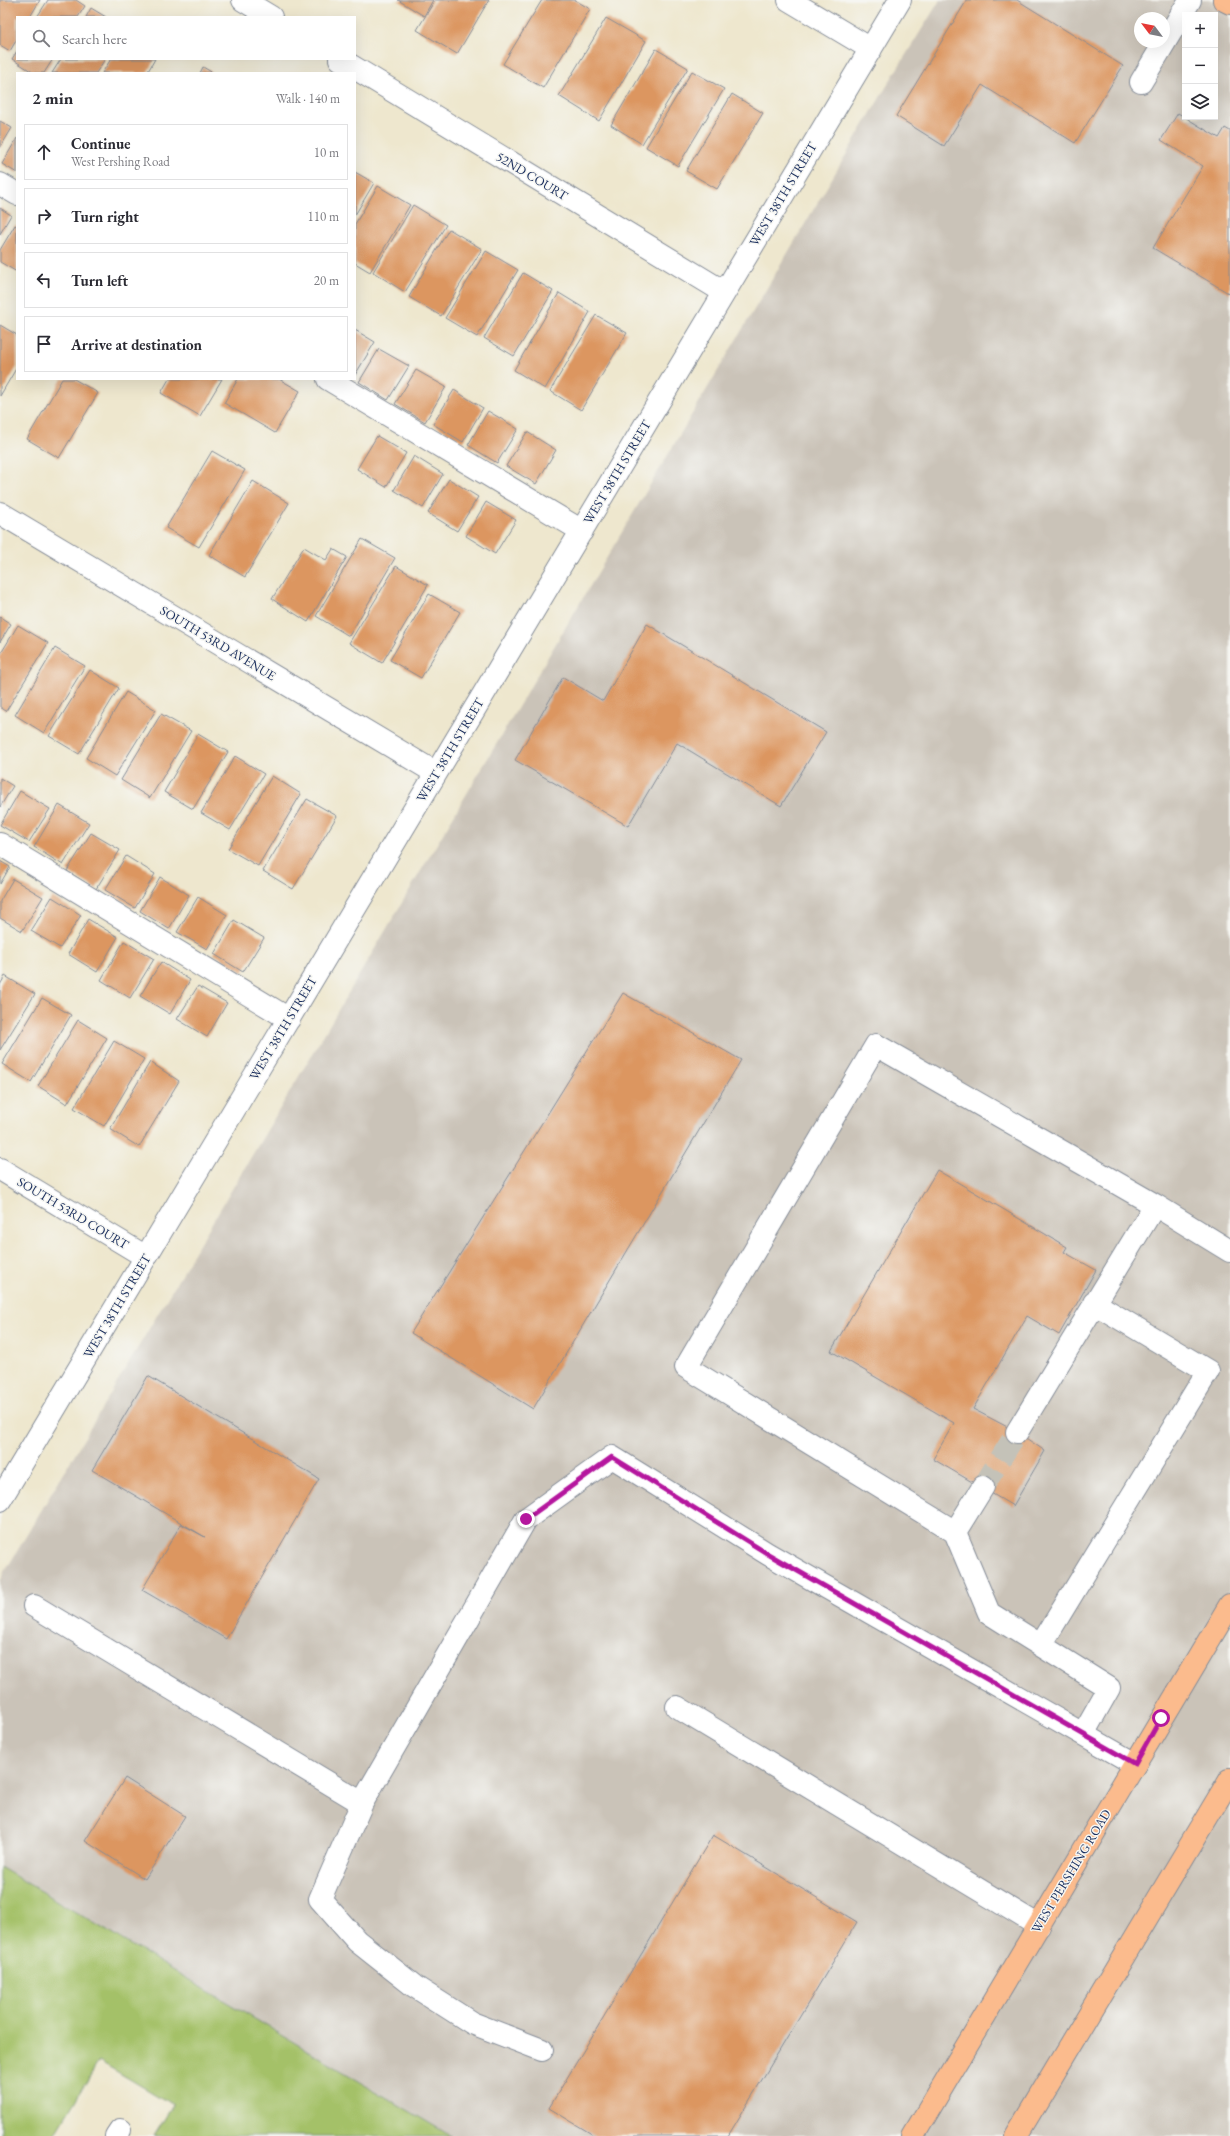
<!DOCTYPE html>
<meta charset="utf-8">
<style>
:root{--surface:#fff;--page:#f2f2f3;--text:#2b2b33;--muted:#7c7c81;--line:#e1e1e2}
body{margin:0;font-family:"EB Garamond",serif;background:var(--page);color:var(--text)}
.controls{position:absolute;right:12px;top:12px;display:grid;overflow:hidden;border-radius:0px;box-shadow:0 4px 16px #0002}
.controls button{width:36px;height:36px;display:grid;place-items:center;padding:0;border:0;border-bottom:1px solid var(--line);background:var(--surface);color:var(--text);font:20px sans-serif}
.compass{position:absolute;left:1134px;top:12px;width:36px;height:36px;border-radius:50%;background:var(--surface);box-shadow:0 4px 16px #0002;rotate:302deg}
.stop{position:absolute;width:12px;height:12px;margin:-9px;border:3px solid #b5179e;border-radius:50%;background:#fff}
.stop.end{background:#b5179e;border-color:#fff;box-shadow:0 1px 4px #0008}
.list{margin:0;padding:0;list-style:none}
h2{display:flex;justify-content:space-between;align-items:center;height:52px;margin:0;padding:0 16px;font-size:17px}
h2 small{font-size:13px;font-weight:400;color:var(--muted)}
.list li{display:grid;grid-template-columns:26px 1fr auto;gap:12px;align-items:center;box-sizing:border-box;height:56px;margin:0 8px 8px;padding:0 8px;border:1px solid var(--line);border-radius:0px}
.list b{display:block;font-size:15px;white-space:nowrap}
.list p{margin:0;font-size:13px;white-space:nowrap;color:var(--muted)}
.list em{font-size:13px;font-style:normal;color:var(--muted)}
.icon{flex:none;width:22px;height:22px;fill:none;stroke:currentColor;stroke-width:2;stroke-linecap:round;stroke-linejoin:round}
.map{position:relative;flex:none;width:1230px;height:2136px;overflow:hidden}
.search{position:absolute;background:var(--surface);box-shadow:0 4px 16px #0002;left:16px;top:16px;width:340px;height:44px;display:flex;align-items:center;gap:10px;box-sizing:border-box;padding:0 14px;border-radius:0px;color:var(--muted);font-size:15px}
.panel{position:absolute;background:var(--surface);box-shadow:0 4px 16px #0002;left:16px;top:72px;width:340px;height:308px;border-radius:0px}
.map>svg:first-child{display:block}
</style>
<div class="map">
<svg width="1230" height="2136" viewBox="0 0 1230 2136">
<rect width="100%" height="100%" fill="#f6f6f2"/>
<filter id="ink" filterUnits="userSpaceOnUse"><feTurbulence type="fractalNoise" baseFrequency=".025" numOctaves="2"/><feDisplacementMap in="SourceGraphic" scale="8" xChannelSelector="R" yChannelSelector="G"/><feConvolveMatrix kernelMatrix="1 2 1 2 8 2 1 2 1" color-interpolation-filters="sRGB"/></filter>
<filter id="wash" filterUnits="userSpaceOnUse"><feTurbulence type="fractalNoise" baseFrequency=".012" numOctaves="4" result="noise"/><feDisplacementMap in="SourceGraphic" scale="16" xChannelSelector="R" yChannelSelector="G"/><feGaussianBlur stdDeviation="0.9" result="paint"/><feColorMatrix in="noise" values="0 0 0 0 0 0 0 0 0 0 0 0 0 0 0 0 0 1.4 0 .05"/><feComposite in="paint" operator="in"/></filter>
<g filter="url(#wash)">
<rect width="100%" height="100%" fill="#eee7ce"/>
<path fill="#cac3b8" fill-rule="evenodd" d="M940,0H1230V2136H451L0,1867V1580L894,74ZM1185,15H1215V117H1185ZM1140,18H1164V42H1140Z"/>
<path fill="#a4c168" stroke="#607863" d="M0,1867L451,2136H154L173,2105L99,2061L54,2136H0Z"/>
<g id="blocks">
<path fill="#dc9660" d="M0,0H40L30,17H17V39L10,51L0,45Z
M48,0H76L85,6L78,17H37Z
M398,0H433L424,16Z
M435,0H489L457,54L417,30Z
M542,0H575L590,9L543,88L503,64Z
M967,0H1017L1123,66L1075,143L982,85L944,146L896,116Z
M91,8L106,17H86Z
M606,18L646,41L599,121L559,96Z
M656,49L688,68L642,144L611,125Z
M17,51V59H53L44,73H34L12,59Z
M61,59H105L96,73H52Z
M111,59H155L147,73H102Z
M203,67L213,73H200Z
M692,71L724,89L678,166L646,147Z
M732,94L763,113L717,189L686,171Z
M1178,113L1219,138L1225,128L1230,131V294L1153,248L1203,166L1161,140Z
M0,121L12,128L0,148Z
M17,138V173L2,164Z
M355,172L374,183L355,215Z
M378,186L410,205L370,272L355,263V224Z
M413,205L446,225L405,292L373,272Z
M0,208L11,215L0,234Z
M15,225L17,226V272L0,262V250Z
M449,229L482,249L441,316L409,297Z
M486,251L518,270L477,337L445,318Z
M523,273L553,291L514,356L484,338Z
M559,293L590,312L545,389L514,370Z
M596,315L627,333L581,410L550,391Z
M0,325L17,335V367L0,396Z
M355,330L375,342L355,375Z
M379,349L409,366L388,400L359,382Z
M416,370L446,387L425,422L395,404Z
M62,379H74L98,393L59,458L27,439Z
M169,379H222L200,416L161,393Z
M238,379H279L300,391L275,433L224,403Z
M454,390L483,408L463,442L433,424Z
M488,411L518,429L497,463L468,445Z
M527,432L556,450L536,484L506,466Z
M377,436L406,453L386,487L357,469Z
M212,451L245,470L199,547L166,528Z
M414,456L443,474L423,508L394,490Z
M449,479L478,497L457,531L428,513Z
M253,481L289,503L245,577L209,555Z
M486,502L516,520L495,554L466,536Z
M362,539L395,558L349,636L316,616Z
M304,547L326,560L333,549L347,557L308,622L272,599Z
M396,566L428,585L382,663L349,643Z
M429,594L460,612L421,678L390,660Z
M0,617L11,624L0,642Z
M647,624L826,732L781,806L677,743L628,826L515,760L563,677L603,701Z
M18,625L48,643L6,711L0,707V655Z
M55,648L85,666L44,733L15,715Z
M90,670L119,688L79,754L49,736Z
M126,692L156,710L115,776L86,758Z
M161,714L191,731L150,798L121,780Z
M198,734L228,752L193,809L164,792Z
M235,756L264,774L230,830L201,813Z
M272,776L301,794L258,866L228,849Z
M0,778L13,786L0,807Z
M20,791L50,809L29,842L0,825Z
M307,799L337,816L293,889L263,871Z
M59,805L89,823L63,865L34,847Z
M91,833L120,850L96,889L67,871Z
M126,856L155,874L135,908L105,890Z
M0,861L10,867L0,884Z
M160,877L189,895L169,929L140,911Z
M13,879L43,897L22,931L0,918V901Z
M52,897L81,915L60,948L31,931Z
M198,897L227,915L207,949L177,932Z
M88,919L118,937L97,972L68,954Z
M234,920L264,938L243,972L214,954Z
M124,941L154,959L130,998L101,980Z
M161,962L190,980L170,1014L140,996Z
M5,976L35,994L0,1050V985Z
M198,986L227,1003L207,1037L177,1019Z
M623,993L741,1060L533,1409L411,1333Z
M42,998L71,1015L31,1082L2,1064Z
M78,1020L107,1038L67,1104L38,1086Z
M114,1041L144,1059L104,1126L74,1108Z
M150,1062L179,1081L139,1147L110,1129Z
M937,1170L1067,1247L1064,1252L1096,1270L1059,1335L1027,1316L973,1409L1017,1432L1045,1451L1013,1506L933,1459L954,1423L831,1351Z
M148,1376L319,1479L226,1639L142,1590L181,1524L205,1537L92,1470Z
M125,1778L185,1816L145,1879L85,1841Z
M713,1835L857,1922L728,2136H595L549,2108Z"/>
</g>
</g>
<g filter="url(#ink)">
<use href="#blocks" fill-opacity="0" stroke="#848b96" stroke-width="1"/>
<g fill="none" stroke-linecap="round" stroke-linejoin="round">
<path stroke="#c4c2b8" stroke-width="22" stroke-dasharray="22 11" stroke-linecap="butt" d="M983,1487L1017,1432"/>
<defs>
<path id="minor" d="M243,0L271,17
M789,0L871,49
M340,59L724,292
M1141,82L1190,0
M0,184L17,194
M328,379L582,531
M0,513L436,773
M0,844L289,1019
M0,1169L146,1257
M1017,1432L1155,1205
M0,1500L900,0
M955,1532L983,1487
M34,1606L362,1803
M1041,1645L1208,1371L1094,1303
M677,1707L1039,1926
M1083,1734L1109,1688L989,1613L955,1532L686,1367L876,1045L1155,1205L1230,1251
M542,2050L472,2023L414,1986L357,1941L320,1899L362,1803L526,1519L612,1457L768,1554L1135,1764
M116,2136L120,2130"/>
<path id="major" d="M1224,0L1230,3
M913,2136L1230,1605
M1016,2136L1230,1779"/>
</defs>
<use href="#minor" stroke="#848b96" stroke-width="24"/>
<use href="#major" stroke="#848b96" stroke-width="24"/>
<use href="#minor" stroke="#fff" stroke-width="22"/>
<use href="#major" stroke="#fbbb8d" stroke-width="22"/>
</g>
</g>
<g fill="none" stroke-linecap="round" stroke-linejoin="round" filter="url(#ink)">
<path stroke="#b5179e" stroke-width="5" d="M526,1519L612,1457L768,1554L1135,1764L1161,1718"/>
</g>
<g text-anchor="middle" dominant-baseline="central" stroke-width="3" stroke-linejoin="round" paint-order="stroke">
<g font-size="13" fill="#1b2f5e" stroke="#f6f6f2">
<text transform="translate(532 176) rotate(31)">52ND COURT</text>
<text transform="translate(783 194) rotate(-59)">WEST 38TH STREET</text>
<text transform="translate(617 472) rotate(-59)">WEST 38TH STREET</text>
<text transform="translate(218 643) rotate(31)">SOUTH 53RD AVENUE</text>
<text transform="translate(450 750) rotate(-59)">WEST 38TH STREET</text>
<text transform="translate(283 1028) rotate(-59)">WEST 38TH STREET</text>
<text transform="translate(73 1213) rotate(31)">SOUTH 53RD COURT</text>
<text transform="translate(117 1306) rotate(-59)">WEST 38TH STREET</text>
<text transform="translate(1071 1871) rotate(-59)">WEST PERSHING ROAD</text>
</g>
</g>
</svg>
<div class="controls">
<button>+</button>
<button>−</button>
<button><svg class="icon" aria-label="layers" viewBox="0 0 24 24"><path d="M12 4l9 5-9 5-9-5zM3 14l9 5 9-5"/></svg></button>
</div>
<svg class="compass" viewBox="-18 -18 36 36"><path d="M0-13l5 13h-10z" fill="#e53935"/><path d="M0 13l5-13h-10z" fill="#7c7c81"/></svg>
<div class="stop" style="left:1161px;top:1718px"></div>
<div class="stop end" style="left:526px;top:1519px"></div>
<div class="search"><svg class="icon" aria-label="search" viewBox="0 0 24 24"><circle cx="10" cy="10" r="6"/><path d="M15 15l6 6"/></svg>Search here</div>
<section class="panel">
<h2>2 min<small>Walk · 140 m</small></h2>
<ul class="list">
<li><svg class="icon" aria-label="ahead" viewBox="0 0 24 24"><path d="M12 20V5M6 11l6-6 6 6"/></svg><div><b>Continue</b><p>West Pershing Road</p></div><em>10 m</em></li>
<li><svg class="icon" aria-label="right" viewBox="0 0 24 24"><path d="M7 20v-9h11M14 6l5 5-5 5"/></svg><div><b>Turn right</b></div><em>110 m</em></li>
<li><svg class="icon" aria-label="left" viewBox="0 0 24 24"><path d="M17 20v-9H6M10 6l-5 5 5 5"/></svg><div><b>Turn left</b></div><em>20 m</em></li>
<li><svg class="icon" aria-label="arrive" viewBox="0 0 24 24"><path d="M6 21V4h12l-3 4 3 4H6"/></svg><div><b>Arrive at destination</b></div></li>
</ul>
</section>
</div>
